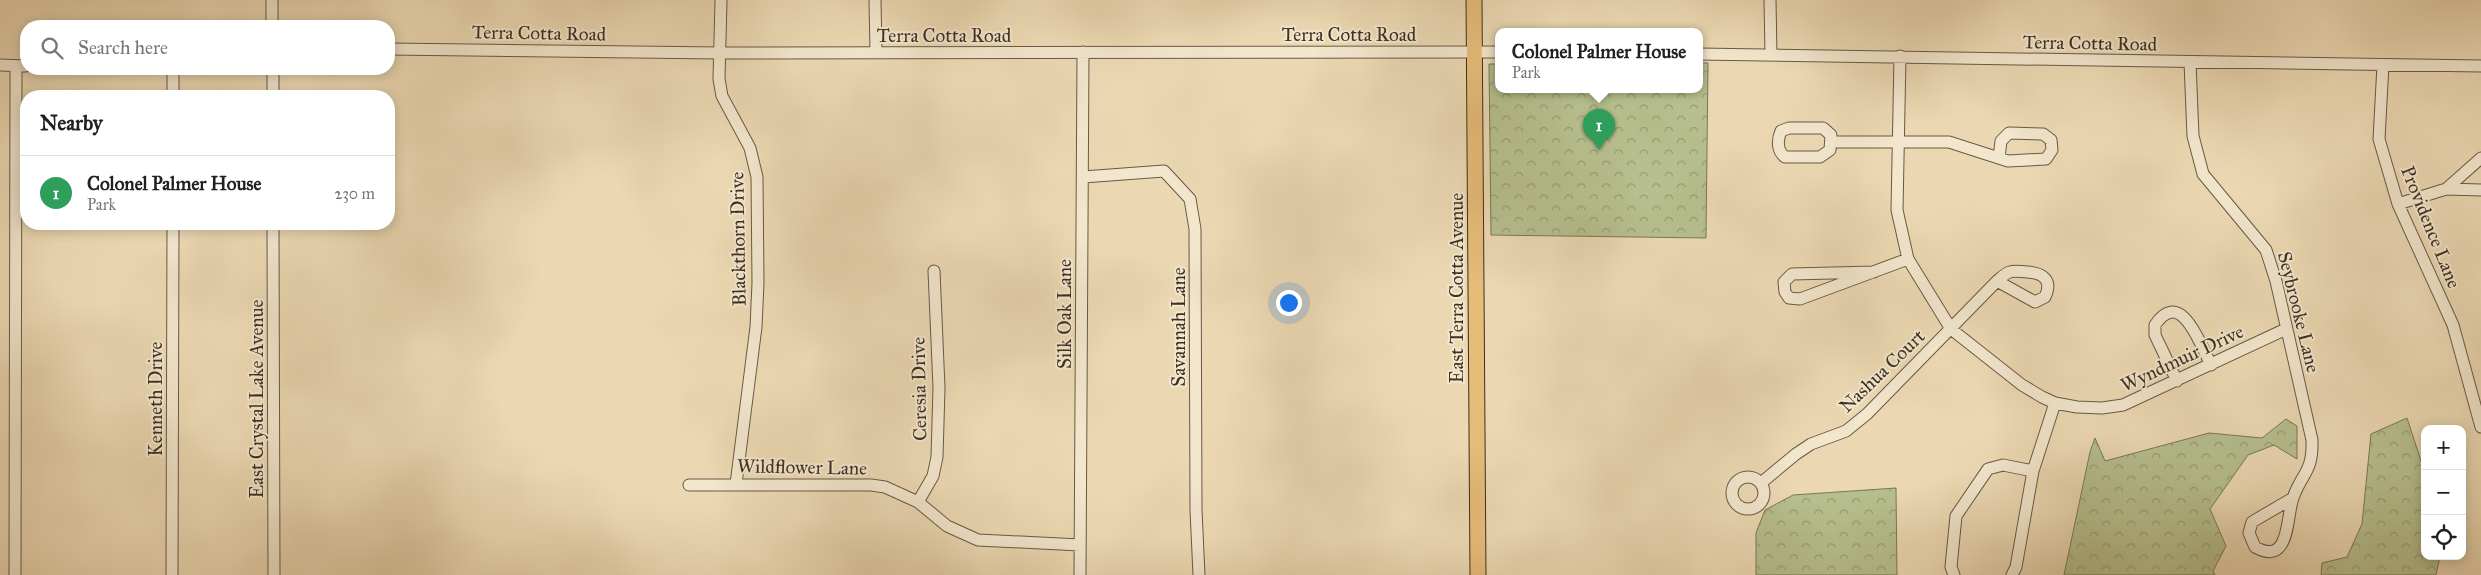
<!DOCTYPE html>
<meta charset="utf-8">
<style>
:root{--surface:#fff;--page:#f6f6f6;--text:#202124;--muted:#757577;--line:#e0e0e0;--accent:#8f2418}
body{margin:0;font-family:"IM FELL Great Primer",serif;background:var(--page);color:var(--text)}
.controls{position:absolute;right:15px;bottom:15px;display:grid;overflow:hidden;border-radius:10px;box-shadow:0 2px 12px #0003}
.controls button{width:45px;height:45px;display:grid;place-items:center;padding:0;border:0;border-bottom:1px solid var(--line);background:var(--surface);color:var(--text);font:25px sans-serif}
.you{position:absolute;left:1288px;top:302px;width:18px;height:18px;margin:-12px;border:4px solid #fff;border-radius:50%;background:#1a73e8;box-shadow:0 0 0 8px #1a73e833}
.badge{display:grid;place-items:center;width:32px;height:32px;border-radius:50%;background:var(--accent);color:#fff;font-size:16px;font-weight:700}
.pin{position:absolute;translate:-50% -41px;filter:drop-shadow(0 1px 2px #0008)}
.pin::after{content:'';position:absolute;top:26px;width:18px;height:15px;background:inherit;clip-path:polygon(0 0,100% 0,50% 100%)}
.popup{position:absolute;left:1495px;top:28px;width:208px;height:65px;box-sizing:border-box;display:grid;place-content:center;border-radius:10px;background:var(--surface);filter:drop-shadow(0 1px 4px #0005);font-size:16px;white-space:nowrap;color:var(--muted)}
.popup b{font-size:19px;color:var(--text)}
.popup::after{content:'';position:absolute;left:50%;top:100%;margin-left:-10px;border:10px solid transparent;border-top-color:var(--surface)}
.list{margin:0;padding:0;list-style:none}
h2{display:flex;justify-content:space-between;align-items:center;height:65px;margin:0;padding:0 20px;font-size:21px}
h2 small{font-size:16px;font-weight:400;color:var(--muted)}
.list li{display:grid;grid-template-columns:32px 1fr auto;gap:15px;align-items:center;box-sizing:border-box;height:75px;padding:0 20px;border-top:1px solid var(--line)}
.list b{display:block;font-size:19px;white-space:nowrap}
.list p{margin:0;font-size:16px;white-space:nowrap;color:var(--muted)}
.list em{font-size:16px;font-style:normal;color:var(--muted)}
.icon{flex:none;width:28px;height:28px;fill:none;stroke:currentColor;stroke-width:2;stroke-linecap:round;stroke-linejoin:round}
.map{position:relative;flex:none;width:2481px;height:575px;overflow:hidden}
.search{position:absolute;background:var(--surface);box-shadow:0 2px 12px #0003;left:20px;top:20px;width:375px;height:55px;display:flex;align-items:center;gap:12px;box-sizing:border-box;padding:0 18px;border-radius:20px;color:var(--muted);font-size:19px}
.panel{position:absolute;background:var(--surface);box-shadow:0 2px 12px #0003;left:20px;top:90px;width:375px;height:140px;border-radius:20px}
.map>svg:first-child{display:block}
</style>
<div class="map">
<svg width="2481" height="575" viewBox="0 0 2481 575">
<defs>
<pattern id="forest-crowns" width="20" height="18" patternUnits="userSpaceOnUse" patternTransform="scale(1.25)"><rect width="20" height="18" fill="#b6bf8d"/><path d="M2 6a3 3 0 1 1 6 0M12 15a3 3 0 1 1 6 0" fill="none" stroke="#959c73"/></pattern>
</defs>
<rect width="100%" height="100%" fill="#ebd8b2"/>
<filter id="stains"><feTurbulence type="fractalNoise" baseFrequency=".004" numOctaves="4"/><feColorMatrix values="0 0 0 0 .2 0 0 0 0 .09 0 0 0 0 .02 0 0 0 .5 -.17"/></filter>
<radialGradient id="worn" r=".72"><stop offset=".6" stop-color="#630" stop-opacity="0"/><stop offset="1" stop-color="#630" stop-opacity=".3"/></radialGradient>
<path fill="url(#forest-crowns)" stroke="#7a7758" d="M1699,63H1708L1706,238L1491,235L1489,64H1499V89H1699Z
M2407,418L2425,473V556H2440L2436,575H2321L2322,563L2347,557L2362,524L2371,434Z
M2286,419L2297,426V459L2274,445L2248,455L2210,509L2226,546L2213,571L2215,575H2064L2090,452L2095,438L2105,461L2209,433L2262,438Z
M1896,488L1897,575H1756V533L1765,510L1793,495Z"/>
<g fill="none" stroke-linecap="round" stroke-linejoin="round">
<defs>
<path id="minor" d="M272,0V26
M721,0L719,79L722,96L750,148L757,177L758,283L756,327L736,484
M875,0L876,53
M1770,0L1771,55
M389,49L720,53L1499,52
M1699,54L2481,66
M1900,56L1897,210L1908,259L1951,329L2022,385L2042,397L2055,403L2077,407L2102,408L2123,405L2286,329
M2190,62L2193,136L2203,174L2266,250L2276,281L2312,440C2313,473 2302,472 2293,498C2286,516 2291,567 2255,547L2249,533L2252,522L2293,498
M0,65L26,66
M2383,65L2379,139L2398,204L2453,325L2481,427
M273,69V96
M173,96V69
M1789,128H1823L1831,135L1830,150L1820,157H1785C1777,151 1777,140 1781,131Z
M1832,142H1949L2008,161L2046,159L2052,150L2051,140L2043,134L2009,133L2001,141L1999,158
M1083,177L1164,171L1190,199L1195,229L1196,510L1199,575
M2446,189L2481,158
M2398,204L2446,189L2481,190
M273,224L274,575
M1874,272L1792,274L1784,282L1785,292L1789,298L1800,299L1908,259
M2177,381L2155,335V325C2181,286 2201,346 2211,365
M2033,471L2055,403
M1732 493a16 16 0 1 1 32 0a16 16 0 1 1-32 0Z
M1761,483L1796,454L1811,444L1846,431L1867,414L1997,281C2001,278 2005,273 2010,272C2015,270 2022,272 2027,272C2043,273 2053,280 2045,297L2035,302L1997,281
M689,485H871L885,487L918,502L947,526L978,540L1080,545
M918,502L933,476L937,457L939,388L934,271
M15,575L16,66
M172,575L173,224
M1080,575L1083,52
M1954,575L1951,567L1956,516L1988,469L2003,465L2033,471L2016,567L2012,575"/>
<path id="major" d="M1474,0L1478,575"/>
</defs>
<use href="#minor" stroke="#685946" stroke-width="13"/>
<use href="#major" stroke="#3d2f22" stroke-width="17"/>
<use href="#minor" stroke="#f2e6cd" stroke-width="11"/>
<use href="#major" stroke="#e6bc79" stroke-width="15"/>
</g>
<g text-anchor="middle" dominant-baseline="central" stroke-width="4" stroke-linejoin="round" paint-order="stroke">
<g font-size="19" fill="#3d2f22" stroke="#f2e6cd">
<text transform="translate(539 33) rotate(1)">Terra Cotta Road</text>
<text x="1349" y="34">Terra Cotta Road</text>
<text x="944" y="35">Terra Cotta Road</text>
<text transform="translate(2090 43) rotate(1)">Terra Cotta Road</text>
<text transform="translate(2431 227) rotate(68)">Providence Lane</text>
<text transform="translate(738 239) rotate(-91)">Blackthorn Drive</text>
<text transform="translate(1456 288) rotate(-90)">East Terra Cotta Avenue</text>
<text transform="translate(2299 312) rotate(76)">Seybrooke Lane</text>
<text transform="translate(1064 314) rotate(-90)">Silk Oak Lane</text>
<text transform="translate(1178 327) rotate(-90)">Savannah Lane</text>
<text transform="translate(2182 358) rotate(-25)">Wyndmuir Drive</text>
<text transform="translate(1882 371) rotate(-44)">Nashua Court</text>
<text transform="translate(919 389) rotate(-91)">Ceresia Drive</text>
<text transform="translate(155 399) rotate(-90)">Kenneth Drive</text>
<text transform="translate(256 399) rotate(-90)">East Crystal Lake Avenue</text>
<text transform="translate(802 467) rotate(1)">Wildflower Lane</text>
</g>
</g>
<rect width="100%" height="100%" filter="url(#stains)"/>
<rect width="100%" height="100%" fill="url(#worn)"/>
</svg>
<div class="controls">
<button>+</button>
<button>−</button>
<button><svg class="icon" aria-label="locate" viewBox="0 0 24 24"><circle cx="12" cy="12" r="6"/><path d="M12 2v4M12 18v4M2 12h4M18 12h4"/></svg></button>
</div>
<div class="you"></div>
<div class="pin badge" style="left:1599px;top:150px;background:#2e9e5b">1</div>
<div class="popup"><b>Colonel Palmer House</b>Park</div>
<div class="search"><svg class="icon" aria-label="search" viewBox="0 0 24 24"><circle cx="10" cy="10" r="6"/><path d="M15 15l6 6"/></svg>Search here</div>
<section class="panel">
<h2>Nearby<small></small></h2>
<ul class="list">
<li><span class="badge" style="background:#2e9e5b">1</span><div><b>Colonel Palmer House</b><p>Park</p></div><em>230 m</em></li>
</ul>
</section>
</div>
